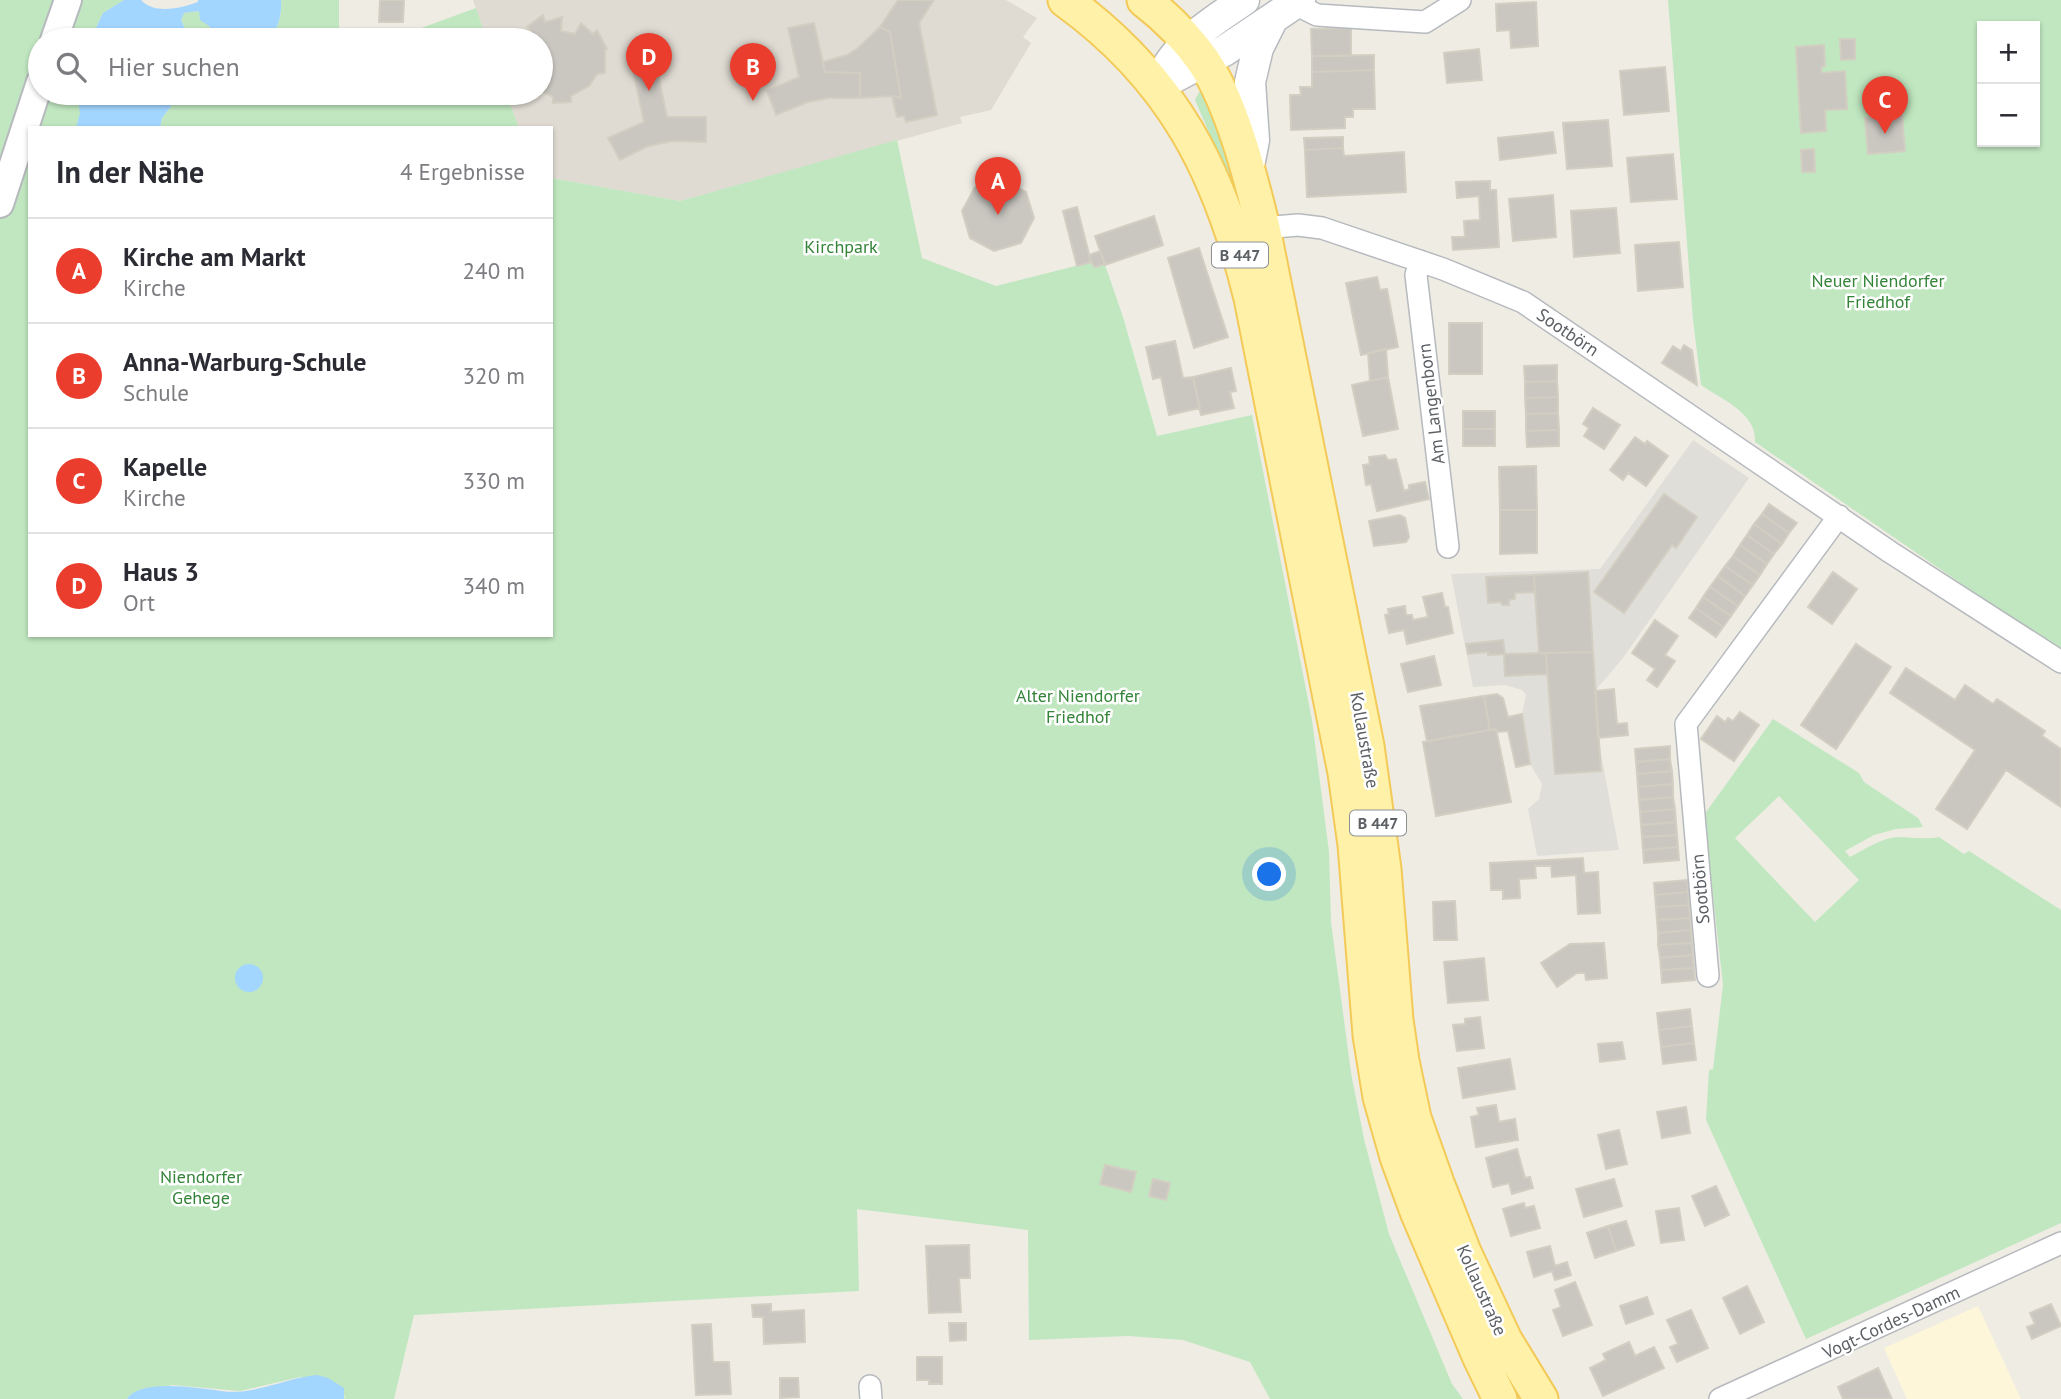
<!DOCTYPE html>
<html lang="de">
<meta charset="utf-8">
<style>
:root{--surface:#fff;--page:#f7f7f7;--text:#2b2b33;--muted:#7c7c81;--line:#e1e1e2;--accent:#eb3d2d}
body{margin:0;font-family:"PT Sans",sans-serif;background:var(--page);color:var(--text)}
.controls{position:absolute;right:21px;top:21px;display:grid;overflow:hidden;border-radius:0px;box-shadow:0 2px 5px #0004}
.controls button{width:63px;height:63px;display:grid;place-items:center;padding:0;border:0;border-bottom:2px solid var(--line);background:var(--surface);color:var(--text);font:35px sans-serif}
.you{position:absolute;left:1270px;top:875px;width:24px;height:24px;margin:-18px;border:5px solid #fff;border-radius:50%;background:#1a73e8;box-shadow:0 0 0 10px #1a73e833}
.badge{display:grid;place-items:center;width:46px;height:46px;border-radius:50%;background:var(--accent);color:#fff;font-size:23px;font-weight:700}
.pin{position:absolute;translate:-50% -58px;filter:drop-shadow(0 2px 4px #0008)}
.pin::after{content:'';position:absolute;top:37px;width:24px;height:21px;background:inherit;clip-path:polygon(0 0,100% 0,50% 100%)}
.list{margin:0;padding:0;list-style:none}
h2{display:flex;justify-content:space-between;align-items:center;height:91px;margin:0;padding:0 28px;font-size:30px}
h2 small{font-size:23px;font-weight:400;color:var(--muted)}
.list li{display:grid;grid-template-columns:46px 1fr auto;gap:21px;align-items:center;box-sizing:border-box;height:105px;padding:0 28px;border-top:2px solid var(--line)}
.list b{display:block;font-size:26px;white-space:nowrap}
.list p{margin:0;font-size:23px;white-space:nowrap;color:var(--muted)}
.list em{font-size:23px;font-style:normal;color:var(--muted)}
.icon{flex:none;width:38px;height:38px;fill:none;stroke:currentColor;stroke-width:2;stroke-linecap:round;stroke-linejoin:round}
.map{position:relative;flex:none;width:2061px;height:1399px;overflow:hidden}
.search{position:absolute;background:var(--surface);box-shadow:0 2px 5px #0004;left:28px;top:28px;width:525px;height:77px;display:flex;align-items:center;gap:18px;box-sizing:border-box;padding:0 24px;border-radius:38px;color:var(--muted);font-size:26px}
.panel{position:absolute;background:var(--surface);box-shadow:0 2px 5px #0004;left:28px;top:126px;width:525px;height:511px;border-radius:0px}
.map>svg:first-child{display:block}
</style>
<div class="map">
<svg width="2061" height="1399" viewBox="0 0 2061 1399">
<rect width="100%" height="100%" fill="#efece4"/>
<path fill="#fef6d9" d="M1978,1306L2021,1399H1907L1884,1348Z"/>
<path fill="#e0ded8" d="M1693,440L1749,478L1623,658L1595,691L1598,738L1619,850L1537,856L1528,809L1539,799L1542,784L1530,764L1522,714L1526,695L1522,690L1505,685L1473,687L1451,574L1600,569Z"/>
<path fill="#dfdbd2" d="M473,0H1006L1037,18L1023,37L1031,43L991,110L960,117L962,123L680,201L551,178V128H519L506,93H541V40H487Z"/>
<path fill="#c0e7c0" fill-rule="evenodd" d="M0,0H124L103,13L90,40H40V93H77L81,113L76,128H30V635H551V178L680,201L897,140L922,258L996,286L1103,259L1123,317L1157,436L1252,415L1312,720L1329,852L1331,922L1351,1073L1364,1139L1389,1234L1452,1384L1463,1399H1270L1250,1362L1183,1340L1128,1336L1029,1340L1028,1230L857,1209L859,1291L414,1315L394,1399H344L345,1396L300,1377L240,1391L173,1385L145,1389L130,1395L127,1399H0Z
M281,0H339V34L402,35L476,8L487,40H268C278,29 282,16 281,0Z
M1668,0H2061V648L2048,643L1755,442C1757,413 1721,399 1701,385L1693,320ZM1982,26H2035V142H1982Z
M200,11L218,40H190L181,20L183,13Z
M1199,92L1206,93L1231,154L1234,180L1230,181L1195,100Z
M181,93H506L519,128H160L162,118Z
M1773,719L1859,773L1864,782L1918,818L1923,827L1896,829L1874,835L1845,851L1850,857C1865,849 1881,838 1898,837C1912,837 1925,840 1939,837L1964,854L1969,851L2061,910V1223L1806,1339L1706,1120L1709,1070L1713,1069L1723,985L1704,815ZM1779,796L1859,880L1815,922L1735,838Z"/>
<path fill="#a3d6ff" d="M124,0H141C155,15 181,8 198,2V0H281C282,16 278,29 268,40H218L209,26L200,20L199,11L184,13L181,20L190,40H90L103,13Z
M77,93H181L162,118L160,128H76L80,113Z
M235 978a14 14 0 1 1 28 0a14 14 0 1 1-28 0Z
M317,1375L328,1378L344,1388V1399H127C140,1378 200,1388 221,1391C253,1396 285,1378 317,1375Z"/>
<path fill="#cac7c1" stroke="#d3cec2" stroke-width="2" d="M380,0H404L403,22H379Z
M898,0H934L919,23L937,115L906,122L904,116L897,117L892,96L901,98L890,32L880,27Z
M1536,2L1538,46L1511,48L1510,30L1497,31L1496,4Z
M543,15L545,22L562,17L561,31L575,34L581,23L593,34L597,30L607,49L605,50V73L597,74L589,86L571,96V102L553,103V97L541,91V40H526L532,31L527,27Z
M814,23L825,72L860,73V98H829L808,102L776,115L767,91L799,77L788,28Z
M880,27L890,32L901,98L892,96L860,98V73L825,72L823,62L847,55L858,48Z
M1351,28V56H1312L1311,29Z
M1840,39H1855V59L1841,60Z
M1824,45L1825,66L1821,67L1822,73L1845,71L1847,109L1825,110L1826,131L1801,133L1796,47Z
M1479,49L1482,80L1447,83L1444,53Z
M1374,55V70L1312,72V56Z
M655,59L667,117H706V142L673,141L648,146L620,160L608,138L644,122L632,66Z
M1665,67L1669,111L1624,115L1620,71Z
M1374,70L1375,109H1353V117H1345V128L1291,130L1290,95H1301L1300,87H1312V72Z
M1902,114L1905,151L1868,154L1865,118Z
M1608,120L1612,166L1567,169L1563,123Z
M1553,132L1556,153L1500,160L1498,138Z
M1343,137V148L1305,150L1304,138Z
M1343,148L1344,156L1404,152L1406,192L1307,197L1305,150Z
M1814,149L1815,172H1802L1801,150Z
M1673,154L1677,199L1631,202L1627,158Z
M1002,179L1026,192L1034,218L1021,243L994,251L970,238L962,211L975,187Z
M1490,181V190H1496L1499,247L1453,250L1452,237H1465L1464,221L1480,220L1479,196L1457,198L1456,182Z
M1553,195L1556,237L1513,241L1509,199Z
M1077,207L1091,262L1077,266L1063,211Z
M1616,208L1620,253L1574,257L1571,211Z
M1154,216L1163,245L1105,265L1095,236Z
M1679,242L1683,287L1638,291L1635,245Z
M1199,248L1228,337L1194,348L1168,258Z
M1100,251L1105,264L1095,267L1092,264L1089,255Z
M1377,277L1380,290L1387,289L1398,347L1361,355L1346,283Z
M1449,323H1482V374H1449Z
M1175,341L1183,378L1193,377L1200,408L1169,415L1161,377L1153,379L1146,347Z
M1684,345L1692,350L1697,385L1662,363L1673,346L1681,351Z
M1386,349L1388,377L1370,381L1368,353Z
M1557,365V381L1525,382L1524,366Z
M1231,368L1236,391L1230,392L1234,408L1201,415L1193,377Z
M1388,377L1398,429L1363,436L1352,385Z
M1557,381L1558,397L1525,398V382Z
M1558,397V413L1526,414L1525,398Z
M1593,408L1620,425L1604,449L1584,436L1589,428L1583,424Z
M1463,411H1495V429H1463Z
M1558,413L1559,430L1526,431V414Z
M1463,429H1495V446H1463Z
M1559,430V446L1527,447L1526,431Z
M1635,437L1645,444L1647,441L1668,456L1646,486L1628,473L1623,480L1610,470Z
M1385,455L1388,460L1396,459L1404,491L1409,489V485L1425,482L1429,499L1377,511L1371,484L1366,485L1363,465L1370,464L1369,457Z
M1536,466L1537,510H1500L1499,467Z
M1664,494L1697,517L1676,548L1672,545L1624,613L1594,592Z
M1769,504L1797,523L1789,533L1762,514Z
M1500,510H1537V553L1500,554Z
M1762,514L1789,533L1782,544L1754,524Z
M1400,515L1405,518L1409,537L1406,542L1374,546L1369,521Z
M1754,524L1782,544L1774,554L1747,535Z
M1747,535L1774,554L1767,564L1740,545Z
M1740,545L1767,564L1760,575L1733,556Z
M1733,556L1760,575L1753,585L1725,566Z
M1725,566L1753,585L1745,596L1718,576Z
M1588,572L1593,652L1539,653L1534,575Z
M1833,572L1857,589L1832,624L1808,607Z
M1534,575L1535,592L1515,593V599L1509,600V605H1502L1501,602L1488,603L1486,577Z
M1718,576L1745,596L1738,606L1710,587Z
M1710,587L1738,606L1731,616L1703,597Z
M1442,593L1445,607H1448L1453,633L1407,644L1404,630L1389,633L1385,615L1389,614L1388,609L1405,606L1406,615H1412L1413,620L1428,617L1423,597Z
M1703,597L1731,616L1723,627L1696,608Z
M1696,608L1723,627L1716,637L1689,618Z
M1655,620L1678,636L1665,655L1675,661L1657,687L1647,680L1655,669L1632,653Z
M1503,640L1505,654L1488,655V652L1468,654L1466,644Z
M1856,644L1891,667L1836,749L1801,725Z
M1593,652L1601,771L1555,774L1546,653Z
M1546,653L1547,674L1505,676L1504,654Z
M1434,656L1441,685L1408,692L1401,664Z
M1906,668L1955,700L1965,685L1993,704L1997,699L2045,731L2042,736L2061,749V807L2006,770L1967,829L1936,809L1975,750L1890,693Z
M1614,689L1617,724L1627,723L1628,735L1598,738L1595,691Z
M1497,694L1503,698L1508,717L1522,714L1530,764L1516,767L1508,731L1497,732L1496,729L1490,730L1484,696Z
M1484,696L1490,730L1427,741L1420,706Z
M1740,712L1759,725L1734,761L1701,739L1717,716L1725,722L1728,718L1733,721Z
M1496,729L1511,802L1436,816L1423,742Z
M1670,746V759L1636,762L1635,749Z
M1670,759L1672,771L1637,774L1636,762Z
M1672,771L1673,784L1638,787L1637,774Z
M1673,784V797L1639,800L1638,787Z
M1673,797L1675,809L1640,812L1639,800Z
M1675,809L1676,822L1641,825L1640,812Z
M1676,822L1677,835L1642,837L1641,825Z
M1677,835L1678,847L1643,850L1642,837Z
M1678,847L1679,860L1644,863L1643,850Z
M1583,858L1584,873L1598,872L1600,913L1578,914L1576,875L1552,877L1551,866H1535L1536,878L1519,879L1520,898L1503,899V890H1491L1490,863Z
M1687,880L1688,892L1655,895L1654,883Z
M1688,892L1689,905L1656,907L1655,895Z
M1455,901L1457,940H1434L1433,902Z
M1689,905L1690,918L1657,920L1656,907Z
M1690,918L1691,930L1658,933L1657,920Z
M1691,930L1692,943L1658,945V933Z
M1604,943L1607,978L1586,980L1585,973H1577L1557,987L1541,963L1570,944Z
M1692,943L1693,955L1660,958L1658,945Z
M1693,955L1694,968L1661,970L1660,958Z
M1484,958L1488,1000L1448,1003L1444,962Z
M1694,968L1695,980L1662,983L1661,970Z
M1690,1009L1692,1026L1659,1030L1657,1013Z
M1480,1017L1484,1048L1457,1051L1453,1025L1465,1024V1019Z
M1692,1026L1694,1043L1661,1047L1659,1030Z
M1622,1042L1625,1059L1600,1062L1598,1044Z
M1694,1043L1696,1060L1663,1064L1661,1047Z
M1510,1059L1515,1089L1463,1098L1458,1068Z
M1496,1105L1499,1122L1515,1119L1518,1140L1476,1147L1471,1117L1479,1115L1477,1108Z
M1686,1107L1690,1133L1662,1138L1657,1112Z
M1619,1130L1627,1164L1606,1169L1598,1135Z
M1517,1149L1525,1178L1530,1177L1533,1188L1512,1194L1509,1183L1493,1187L1486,1158Z
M1105,1165L1136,1172L1131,1192L1100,1184Z
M1153,1179L1170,1183L1166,1200L1149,1196Z
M1614,1179L1622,1206L1584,1217L1576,1189Z
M1716,1186L1729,1215L1705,1226L1692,1196Z
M1524,1203L1525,1208L1534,1206L1540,1228L1511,1236L1503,1209Z
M1679,1208L1684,1240L1661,1243L1656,1211Z
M1626,1221L1634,1245L1616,1251L1608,1226Z
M1608,1226L1616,1251L1595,1258L1587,1233Z
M969,1245L970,1278H959L961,1312L929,1313L926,1246Z
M1550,1246L1555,1266L1567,1262L1571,1275L1555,1280L1552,1271L1534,1277L1527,1252Z
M1575,1282L1592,1325L1563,1336L1553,1310L1561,1307L1555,1290Z
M1747,1286L1764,1322L1740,1334L1723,1298Z
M1647,1297L1653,1314L1626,1324L1620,1306Z
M771,1304V1312L804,1310L805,1342L764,1344L763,1317H753L752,1305Z
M2051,1304L2061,1326L2032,1339L2027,1327L2035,1324L2030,1313Z
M1691,1310L1708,1348L1677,1362L1670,1347L1678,1344L1667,1320Z
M949,1323H966V1340L950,1341Z
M711,1324L713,1362H729L731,1394L696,1395L692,1325Z
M1629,1342L1635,1356L1654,1347L1664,1368L1603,1396L1590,1368L1606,1360L1603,1354Z
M917,1357H942V1384H929V1380H917Z
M1878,1368L1892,1399H1843L1838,1387Z
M780,1378H798L799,1397L780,1398Z"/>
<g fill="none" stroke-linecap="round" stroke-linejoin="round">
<defs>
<path id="minor" d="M1295,4L1317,15L1425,22L1460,0
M1263,228L1298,225L1322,228L1443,269L1523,302L1890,552L2061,662
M1420,261L1416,275L1448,547
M1708,976L1686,724L1839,516
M870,1386L871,1399
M1720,1399L2061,1243"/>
<path id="tertiary" d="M54,40L68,0
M0,204L40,82"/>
<path id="secondary" d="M1158,86L1224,51L1300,0
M1158,86C1171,46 1211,23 1244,0
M1248,171L1254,140L1250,82L1258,48L1272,20"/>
<path id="primary" d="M1065,0C1173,78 1220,172 1251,298L1345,773L1355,845L1370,1035L1380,1097L1397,1157L1418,1214L1480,1358L1500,1399
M1144,0C1166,17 1188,39 1204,62C1232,104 1251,178 1263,228L1367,746L1384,869L1396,1020L1402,1061L1414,1118L1437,1183L1464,1252L1505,1340L1541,1399"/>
</defs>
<use href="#minor" stroke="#b6babe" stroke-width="24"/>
<use href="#tertiary" stroke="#b6babe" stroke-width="30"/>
<use href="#secondary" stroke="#b7bbc0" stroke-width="33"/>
<use href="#primary" stroke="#f3c958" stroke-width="37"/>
<use href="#minor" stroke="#fff" stroke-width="21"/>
<use href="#tertiary" stroke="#fff" stroke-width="26"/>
<use href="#secondary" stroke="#fff" stroke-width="30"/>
<use href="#primary" stroke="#fff2a8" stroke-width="33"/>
</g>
<g text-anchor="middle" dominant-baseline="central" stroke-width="5" stroke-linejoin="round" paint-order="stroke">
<g fill="#fff" stroke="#8d9093" stroke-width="2">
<rect x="1212" y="242.5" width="56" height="25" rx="5"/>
<rect x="1350" y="810.5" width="56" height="25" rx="5"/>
</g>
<g font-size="16" font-weight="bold" fill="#5c6065">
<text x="1240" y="255">B 447</text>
<text x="1378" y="823">B 447</text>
</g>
<g font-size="18" fill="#338438" stroke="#fff">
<text x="841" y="246">Kirchpark</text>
<text x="1878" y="280">Neuer Niendorfer<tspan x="1878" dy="21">Friedhof</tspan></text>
<text x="1078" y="695">Alter Niendorfer<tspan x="1078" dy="21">Friedhof</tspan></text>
<text x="201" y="1176">Niendorfer<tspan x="201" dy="21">Gehege</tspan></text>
</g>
<g font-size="18" fill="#5c6065" stroke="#fff">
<text transform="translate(1568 332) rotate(34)">Sootbörn</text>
<text transform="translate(1431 404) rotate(-97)">Am Langenborn</text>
<text transform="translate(1365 740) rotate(80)">Kollaustraße</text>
<text transform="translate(1700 889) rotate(-95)">Sootbörn</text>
<text transform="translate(1482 1290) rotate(66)">Kollaustraße</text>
<text transform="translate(1891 1322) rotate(-25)">Vogt-Cordes-Damm</text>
</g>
</g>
</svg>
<div class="controls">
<button>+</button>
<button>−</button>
</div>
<div class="you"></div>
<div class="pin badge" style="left:998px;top:215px">A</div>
<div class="pin badge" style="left:753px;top:101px">B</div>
<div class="pin badge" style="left:1885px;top:134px">C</div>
<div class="pin badge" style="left:649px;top:91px">D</div>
<div class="search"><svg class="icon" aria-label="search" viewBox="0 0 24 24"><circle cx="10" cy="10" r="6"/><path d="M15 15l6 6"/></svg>Hier suchen</div>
<section class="panel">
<h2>In der Nähe<small>4 Ergebnisse</small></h2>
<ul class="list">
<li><span class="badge">A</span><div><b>Kirche am Markt</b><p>Kirche</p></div><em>240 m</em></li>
<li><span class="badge">B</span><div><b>Anna-Warburg-Schule</b><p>Schule</p></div><em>320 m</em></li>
<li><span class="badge">C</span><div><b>Kapelle</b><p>Kirche</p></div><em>330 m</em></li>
<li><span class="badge">D</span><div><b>Haus 3</b><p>Ort</p></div><em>340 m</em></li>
</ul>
</section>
</div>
